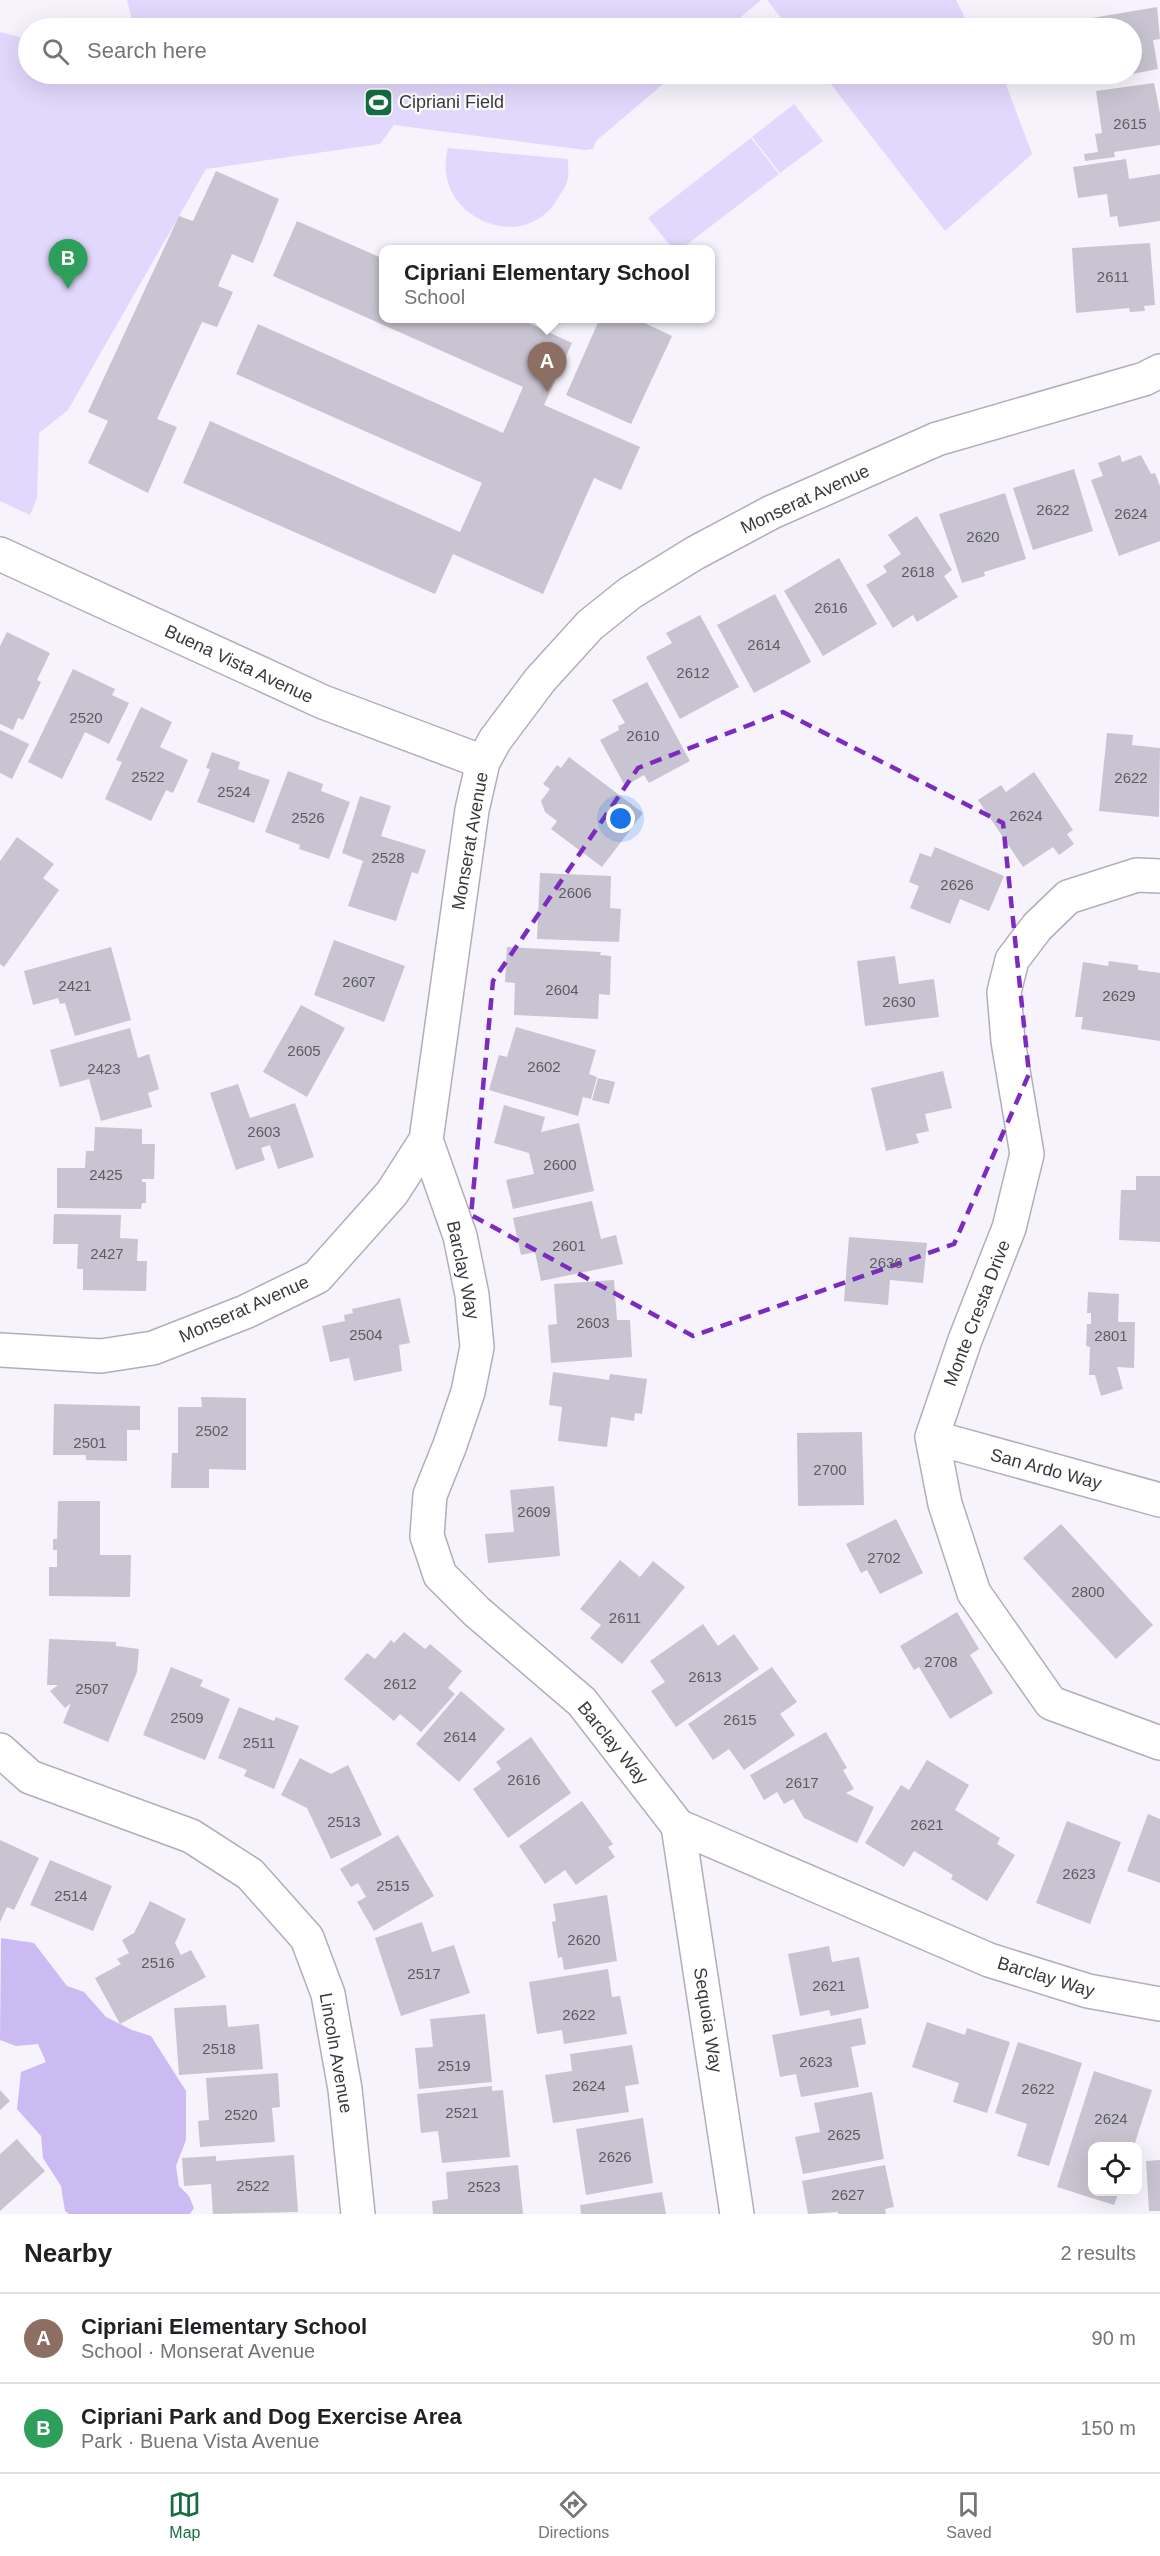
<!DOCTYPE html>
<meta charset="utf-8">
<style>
:root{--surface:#fff;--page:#f2f2f2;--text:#202124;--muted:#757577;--line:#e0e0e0;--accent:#146e42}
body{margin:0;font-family:Arial,sans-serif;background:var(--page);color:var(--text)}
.controls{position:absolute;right:18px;bottom:18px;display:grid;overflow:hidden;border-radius:12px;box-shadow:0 6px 24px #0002}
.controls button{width:54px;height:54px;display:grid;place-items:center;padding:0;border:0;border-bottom:2px solid var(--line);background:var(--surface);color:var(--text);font:30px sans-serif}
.you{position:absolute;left:621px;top:819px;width:21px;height:21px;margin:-15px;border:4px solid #fff;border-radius:50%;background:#1a73e8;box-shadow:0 0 0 9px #1a73e833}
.badge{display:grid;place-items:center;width:39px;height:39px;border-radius:50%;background:var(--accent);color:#fff;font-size:20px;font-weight:700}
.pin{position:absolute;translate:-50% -50px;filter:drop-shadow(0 2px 3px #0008)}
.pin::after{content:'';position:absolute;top:32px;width:21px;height:18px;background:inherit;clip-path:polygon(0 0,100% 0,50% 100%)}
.popup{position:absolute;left:379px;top:245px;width:336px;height:78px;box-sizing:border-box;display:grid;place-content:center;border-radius:12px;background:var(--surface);filter:drop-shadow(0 2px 4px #0005);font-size:20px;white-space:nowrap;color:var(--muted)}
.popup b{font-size:22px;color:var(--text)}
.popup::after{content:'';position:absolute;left:50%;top:100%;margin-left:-12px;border:12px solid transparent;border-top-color:var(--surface)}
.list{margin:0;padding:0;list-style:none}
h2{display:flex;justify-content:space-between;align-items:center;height:78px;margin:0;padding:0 24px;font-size:26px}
h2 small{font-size:20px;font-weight:400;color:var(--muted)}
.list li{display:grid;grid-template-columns:39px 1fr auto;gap:18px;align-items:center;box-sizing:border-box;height:90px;padding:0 24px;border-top:2px solid var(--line)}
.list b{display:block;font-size:22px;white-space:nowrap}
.list p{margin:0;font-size:20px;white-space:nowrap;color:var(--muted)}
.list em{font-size:20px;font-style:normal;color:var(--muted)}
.icon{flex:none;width:33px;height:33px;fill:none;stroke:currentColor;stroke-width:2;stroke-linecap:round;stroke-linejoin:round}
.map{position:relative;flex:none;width:1160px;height:2214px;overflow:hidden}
.search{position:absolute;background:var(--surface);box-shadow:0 6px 24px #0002;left:18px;right:18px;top:18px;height:66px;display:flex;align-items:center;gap:15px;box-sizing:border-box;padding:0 21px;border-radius:33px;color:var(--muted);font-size:22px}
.sheet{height:258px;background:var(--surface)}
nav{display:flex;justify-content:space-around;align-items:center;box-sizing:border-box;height:84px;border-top:2px solid var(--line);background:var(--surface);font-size:16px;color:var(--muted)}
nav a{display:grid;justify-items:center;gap:3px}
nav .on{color:var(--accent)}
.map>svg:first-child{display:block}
</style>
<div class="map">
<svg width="1160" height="2214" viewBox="0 0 1160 2214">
<rect width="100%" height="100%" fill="#f6f3fd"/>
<path fill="#e2d8fd" d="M127,0H761L728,28H134Z
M767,0H956L970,28H789Z
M0,32L28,39V74H675L596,141L593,149L585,150L394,125L380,144L206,169L68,410L39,433L37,498L30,515L0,501Z
M823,74H1002L1032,154L945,231Z
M794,104L823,141L780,173L752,137Z
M751,138L779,174L681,249H673L648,218Z
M448,148L568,159C568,166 569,175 567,182C566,187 561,193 558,198C524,258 429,216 448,148Z"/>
<path fill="#ccbbf2" d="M1,1938L34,1943L67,1986L84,1992L106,2017L132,2030L151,2036L186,2091V2140L176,2166L179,2186L189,2196L194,2208L190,2214H69L65,2211L61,2186L43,2158L41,2136L17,2109L21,2072L46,2062L38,2044L16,2046L0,2040Z"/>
<path fill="#c8c4d1" d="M1157,7L1160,39L1153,40L1158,69L1132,74V28H1081L1080,20Z
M1089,74H1129V75L1090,82Z
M1154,83L1160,113V145L1114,152L1115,157L1085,161L1084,154L1098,152L1095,134L1102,133L1096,91Z
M1126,159L1129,179L1160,174V221L1119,227L1117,216L1110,217L1107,194L1078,198L1073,167Z
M216,171L279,199L253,263L232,254L218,286L233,292L217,327L202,322L157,419L177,427L148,493L88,463L108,421L88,412L179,216L193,221Z
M297,221L384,259V318H518L572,343L544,405L640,447L621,490L594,478L543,594L453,554L435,594L183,483L210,421L460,532L482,483L236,374L258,324L503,433L523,387L273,276Z
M1150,243L1155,305L1144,306L1145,311L1130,312L1129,308L1076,313L1072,248Z
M600,318H634L672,336L631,424L566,395Z
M1120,455L1122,462L1141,455L1151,474L1155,473L1160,486V541L1119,556L1091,480L1103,476L1098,463Z
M1074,469L1093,531L1033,550L1013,488Z
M1005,493L1026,559L984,572L985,576L962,583L939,514Z
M917,516L952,570L944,576L958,597L917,622L913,615L893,628L866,585L887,572L883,566L901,554L888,535Z
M839,558L877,624L823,656L784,591Z
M775,594L811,662L754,693L717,625Z
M700,615L739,687L680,719L646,657L672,643L666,633Z
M7,632L50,653L37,680L41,682L23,720L18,718L13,730L0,724V646Z
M73,669L115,689L112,695L129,703L109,744L85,732L62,779L28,762Z
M647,682L690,761L649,783L644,775L625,786L600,740L619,730L618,726L625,723L612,700Z
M141,707L172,722L160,747L188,760L173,793L166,790L151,821L105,799L122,762L116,760Z
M0,730L29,744L12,779L0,773Z
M1107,733L1133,735L1132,745L1160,748L1159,817L1099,811Z
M212,752L240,762L238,769L270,780L254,823L197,802L210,769L206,768Z
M569,757L643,813L602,867L551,829L557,821L545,812L541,801L550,789L543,784L557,765L561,768Z
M288,771L323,784L321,791L350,802L329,859L299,849L300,845L265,832Z
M1034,772L1073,830L1067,834L1074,844L1059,855L1053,847L1023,867L978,800L1001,785L1006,792Z
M360,796L391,806L381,836L426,850L418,874L412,872L396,921L348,906L363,861L342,853Z
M17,837L54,864L43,878L59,890L4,967L0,964V861Z
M935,847L1004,876L989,911L960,899L950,924L910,908L919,886L909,882L920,853L931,857Z
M540,873L611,876L610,908L621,909L619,942L537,939Z
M334,940L405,966L384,1022L314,995Z
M111,947L131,1020L75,1036L65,1003L60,1004L58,998L33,1005L24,971Z
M507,947L601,952L600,955L611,956L610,995L599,994L598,1019L514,1015L515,983L505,982Z
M895,956L899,984L934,979L939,1017L865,1026L857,961Z
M1109,961L1138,965V970L1160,973V1041L1081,1029L1083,1017H1075L1083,962L1108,966Z
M301,1005L345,1028L307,1097L263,1072Z
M516,1027L596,1050L589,1074L597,1077L591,1099L583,1097L578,1116L489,1090L499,1055L507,1057Z
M130,1028L138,1058L149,1054L159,1089L148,1093L152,1107L101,1121L89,1079L60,1087L50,1050Z
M943,1071L952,1108L925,1114L929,1131L916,1134L919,1143L886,1151L871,1088Z
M598,1078L615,1082L609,1104L592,1100Z
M238,1084L250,1118L295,1103L314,1157L278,1169L270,1145L261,1148L265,1160L236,1170L210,1093Z
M504,1105L545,1117L541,1132L579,1123L594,1191L513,1209L506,1180L534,1174L529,1153L494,1143Z
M95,1127L142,1129V1144H155L154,1179H142V1182H146V1203H142L141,1209L57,1208V1168H85L86,1151H94Z
M1136,1176H1160V1242L1119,1240L1121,1190H1136Z
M592,1201L601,1239L616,1235L623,1264L541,1281L535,1252L521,1255L513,1218Z
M54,1214L121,1215L120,1238L138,1239L137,1261H147L146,1291L83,1290V1269H77L78,1244H53Z
M849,1237L927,1243L923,1283L890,1280L888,1305L844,1301Z
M614,1280L617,1320H630L632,1357L551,1363L548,1325L557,1324L554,1284Z
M1088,1292L1119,1294L1118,1322H1135L1134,1368L1117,1367L1123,1389L1101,1396L1095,1375H1089L1090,1347L1086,1346L1087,1324H1091V1313H1087Z
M400,1298L410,1343L399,1345L402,1371L354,1381L349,1358L330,1362L322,1326L345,1321L344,1315L353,1313L352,1309Z
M553,1372L609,1380L610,1374L647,1379L642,1414L635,1413L634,1421L611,1417L607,1447L558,1441L562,1407L549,1405Z
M201,1397L246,1398V1470L209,1469V1488H171L172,1453H178V1407H202Z
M54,1404L140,1406V1430H127V1461L86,1460V1455H53Z
M862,1432L864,1505L798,1506L797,1433Z
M554,1486L560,1556L488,1563L485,1534L514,1532L510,1490Z
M58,1501H100V1555H131L130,1597L49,1596V1567H57V1550H53V1539H57Z
M896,1519L923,1573L880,1594L867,1570L861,1573L846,1544Z
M1061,1524L1153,1625L1116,1659L1023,1558Z
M620,1560L640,1577L653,1561L685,1587L622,1664L590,1638L601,1625L580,1609Z
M957,1612L979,1649L970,1655L993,1693L950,1719L919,1667L914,1670L900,1646Z
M703,1624L718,1646L734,1634L759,1669L676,1727L651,1691L665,1682L650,1661Z
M404,1632L425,1649L430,1644L462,1671L448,1688L455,1694L421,1732L400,1714L394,1721L344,1679L367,1653L375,1659L391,1640L394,1643Z
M49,1639L116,1642V1646L139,1649L137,1672L108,1742L63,1723L71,1703L65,1708L50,1691L58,1685H47Z
M171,1667L203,1680L200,1686L230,1699L205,1760L143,1735Z
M772,1667L797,1702L780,1714L795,1735L744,1770L729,1749L713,1760L688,1724Z
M461,1691L505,1729L459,1782L416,1744Z
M239,1707L274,1721L276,1717L299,1726L274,1789L244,1776L247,1770L218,1758Z
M826,1732L847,1768L843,1770L854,1789L846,1793L874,1807L857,1843L804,1818L793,1799L784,1804L777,1792L764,1800L750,1775Z
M531,1737L571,1793L508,1838L473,1789L501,1769L496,1762Z
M300,1758L331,1774L348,1765L382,1835L331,1859L307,1808L281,1795Z
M927,1760L969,1785L955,1810L1000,1838L997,1844L1015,1855L987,1901L951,1879L953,1875L914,1851L904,1867L865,1843L901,1785L909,1790Z
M582,1801L613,1844L608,1847L615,1857L576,1885L565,1870L545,1884L519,1846Z
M1148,1814L1160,1819V1883L1127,1871Z
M1067,1821L1121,1842L1090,1924L1036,1903Z
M398,1835L434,1896L374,1931L357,1902L366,1897L358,1883L351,1887L340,1869Z
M0,1840L39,1858L14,1910L7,1907L0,1922Z
M50,1860L112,1886L93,1931L30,1905Z
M607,1895L617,1961L564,1970L562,1957L558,1958L552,1922L556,1921L553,1904Z
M150,1901L186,1919L175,1943L181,1955L191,1950L206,1977L120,2024L95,1978L121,1964L117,1959L129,1953L122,1940L134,1933Z
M422,1922L432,1952L454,1945L470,1993L401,2016L375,1938Z
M829,1946L832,1962L859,1957L869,2008L831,2016L829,2010L800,2016L788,1954Z
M608,1969L612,1997L620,1996L627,2034L564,2044L562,2030L537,2034L529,1982Z
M226,2005L228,2027L259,2024L263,2069L179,2075L174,2008Z
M485,2014L492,2082L419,2089L415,2048L433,2047L430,2019Z
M861,2018L866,2044L851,2047L859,2087L801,2097L796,2074L780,2077L772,2035Z
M927,2022L965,2035L967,2028L1010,2042L987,2113L953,2102L959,2083L912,2067Z
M1018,2042L1082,2063L1049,2166L1017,2156L1027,2124L995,2113Z
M632,2045L639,2084L625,2086L629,2112L553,2123L545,2075L572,2071L570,2054Z
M1094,2071L1152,2090L1134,2146H1092V2192H1119L1114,2205L1057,2187Z
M278,2073L280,2107L272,2108L275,2142L200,2147L198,2121L209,2120L206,2078Z
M492,2086V2091L503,2090L510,2157L442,2163L438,2131L421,2133L417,2094Z
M0,2090L10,2101L0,2110Z
M872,2092L884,2159L803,2174L795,2137L820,2132L814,2103Z
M643,2118L653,2183L586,2195L576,2129Z
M17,2139L45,2171L0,2211V2154Z
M294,2155L298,2212L213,2214L211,2184L184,2186L182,2158L216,2156V2161Z
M1160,2160V2211H1149L1146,2161Z
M518,2165L523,2214H433L432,2201L448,2199L446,2172Z
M885,2165L894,2207L885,2209L886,2214H838V2212L808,2214L802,2181Z
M662,2192L666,2214H581L580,2205Z"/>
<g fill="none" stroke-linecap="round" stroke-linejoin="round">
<defs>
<path id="street" d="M0,554L323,702L483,762
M1160,876L1137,875L1068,897L1037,927L1012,960L1004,992L1008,1041L1027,1154L1009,1228L965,1340L932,1437L945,1504L974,1593L1051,1703L1160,1743
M426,1140L460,1236L472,1295L477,1347L468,1392L450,1445L430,1495L427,1536L440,1575L476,1611L582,1702L678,1826L989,1960L1088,1991L1160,2004
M0,1350L101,1356L153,1348L245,1312L317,1277L392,1193L426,1140L472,810L483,762L495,740L540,680L590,625L630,593L695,553L772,512L937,439L1144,379L1160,371
M932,1437L1160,1500
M0,1750L30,1777L191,1836L250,1874L307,1938L328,1994L345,2089L358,2214
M678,1826L737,2214"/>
</defs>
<use href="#street" stroke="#b1aeba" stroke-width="36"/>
<use href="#street" stroke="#fff" stroke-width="33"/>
</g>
<path fill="none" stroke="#7b2cbf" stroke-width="4.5" stroke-dasharray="12 8" stroke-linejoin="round" d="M783,712L1003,823L1029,1074L954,1244L693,1336L471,1215L493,981L638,768Z"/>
<defs>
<symbol id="stadium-square" viewBox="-11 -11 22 22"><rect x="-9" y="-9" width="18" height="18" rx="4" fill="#146e42" stroke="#fff"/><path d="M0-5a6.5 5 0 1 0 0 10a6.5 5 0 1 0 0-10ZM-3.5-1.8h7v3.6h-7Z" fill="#fff"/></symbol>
</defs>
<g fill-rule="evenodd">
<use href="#stadium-square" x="362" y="86" width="33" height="33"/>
</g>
<g text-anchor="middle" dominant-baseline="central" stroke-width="4.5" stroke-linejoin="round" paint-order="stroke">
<g font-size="15" fill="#5e5c63">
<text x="1130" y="123">2615</text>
<text x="1113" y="276">2611</text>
<text x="1053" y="509">2622</text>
<text x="1131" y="513">2624</text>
<text x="983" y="536">2620</text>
<text x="918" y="571">2618</text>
<text x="831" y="607">2616</text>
<text x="764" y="644">2614</text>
<text x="693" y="672">2612</text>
<text x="86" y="717">2520</text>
<text x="643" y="735">2610</text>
<text x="148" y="776">2522</text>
<text x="1131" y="777">2622</text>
<text x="234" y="791">2524</text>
<text x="1026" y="815">2624</text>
<text x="308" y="817">2526</text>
<text x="388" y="857">2528</text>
<text x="957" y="884">2626</text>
<text x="575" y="892">2606</text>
<text x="359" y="981">2607</text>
<text x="75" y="985">2421</text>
<text x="562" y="989">2604</text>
<text x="1119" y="995">2629</text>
<text x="899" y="1001">2630</text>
<text x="304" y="1050">2605</text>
<text x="544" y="1066">2602</text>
<text x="104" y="1068">2423</text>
<text x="264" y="1131">2603</text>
<text x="560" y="1164">2600</text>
<text x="106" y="1174">2425</text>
<text x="569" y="1245">2601</text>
<text x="107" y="1253">2427</text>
<text x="886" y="1262">2636</text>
<text x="593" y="1322">2603</text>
<text x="366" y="1334">2504</text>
<text x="1111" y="1335">2801</text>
<text x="212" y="1430">2502</text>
<text x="90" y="1442">2501</text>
<text x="830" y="1469">2700</text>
<text x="534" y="1511">2609</text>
<text x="884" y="1557">2702</text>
<text x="1088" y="1591">2800</text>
<text x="625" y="1617">2611</text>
<text x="941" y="1661">2708</text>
<text x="705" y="1676">2613</text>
<text x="400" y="1683">2612</text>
<text x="92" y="1688">2507</text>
<text x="187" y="1717">2509</text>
<text x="740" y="1719">2615</text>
<text x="460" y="1736">2614</text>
<text x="259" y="1742">2511</text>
<text x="524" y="1779">2616</text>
<text x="802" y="1782">2617</text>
<text x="344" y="1821">2513</text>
<text x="927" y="1824">2621</text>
<text x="1079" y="1873">2623</text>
<text x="393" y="1885">2515</text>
<text x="71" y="1895">2514</text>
<text x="584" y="1939">2620</text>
<text x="158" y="1962">2516</text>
<text x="424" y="1973">2517</text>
<text x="829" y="1985">2621</text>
<text x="579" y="2014">2622</text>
<text x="219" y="2048">2518</text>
<text x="816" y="2061">2623</text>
<text x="454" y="2065">2519</text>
<text x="589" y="2085">2624</text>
<text x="1038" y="2088">2622</text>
<text x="462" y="2112">2521</text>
<text x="241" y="2114">2520</text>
<text x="1111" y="2118">2624</text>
<text x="844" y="2134">2625</text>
<text x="615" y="2156">2626</text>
<text x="253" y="2185">2522</text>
<text x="484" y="2186">2523</text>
<text x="848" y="2194">2627</text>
</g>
<g font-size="18" fill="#3b393e" stroke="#fff" text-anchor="start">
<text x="399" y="102">Cipriani Field</text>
</g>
<g font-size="18" fill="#3b393e" stroke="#fff">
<text transform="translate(805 499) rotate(-25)">Monserat Avenue</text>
<text transform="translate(239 664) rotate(25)">Buena Vista Avenue</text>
<text transform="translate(470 841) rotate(-80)">Monserat Avenue</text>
<text transform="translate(463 1270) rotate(78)">Barclay Way</text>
<text transform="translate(244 1309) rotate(-24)">Monserat Avenue</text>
<text transform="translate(977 1313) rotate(-69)">Monte Cresta Drive</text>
<text transform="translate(1046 1469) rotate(15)">San Ardo Way</text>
<text transform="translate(613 1743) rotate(51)">Barclay Way</text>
<text transform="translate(1046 1977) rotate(17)">Barclay Way</text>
<text transform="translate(708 2020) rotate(81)">Sequoia Way</text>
<text transform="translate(336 2053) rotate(80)">Lincoln Avenue</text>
</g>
</g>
</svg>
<div class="controls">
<button><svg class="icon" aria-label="locate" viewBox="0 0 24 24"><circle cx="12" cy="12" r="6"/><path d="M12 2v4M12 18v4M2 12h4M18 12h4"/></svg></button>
</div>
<div class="you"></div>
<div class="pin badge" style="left:547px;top:392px;background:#8d6e63">A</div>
<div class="popup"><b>Cipriani Elementary School</b>School</div>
<div class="pin badge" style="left:68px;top:289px;background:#2e9e5b">B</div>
<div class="search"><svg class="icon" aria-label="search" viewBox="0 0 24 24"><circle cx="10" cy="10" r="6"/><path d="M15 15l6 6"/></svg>Search here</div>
</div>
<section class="sheet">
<h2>Nearby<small>2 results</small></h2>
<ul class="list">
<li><span class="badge" style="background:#8d6e63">A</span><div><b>Cipriani Elementary School</b><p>School · Monserat Avenue</p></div><em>90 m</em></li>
<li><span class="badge" style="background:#2e9e5b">B</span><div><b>Cipriani Park and Dog Exercise Area</b><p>Park · Buena Vista Avenue</p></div><em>150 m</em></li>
</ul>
</section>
<nav>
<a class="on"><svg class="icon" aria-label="map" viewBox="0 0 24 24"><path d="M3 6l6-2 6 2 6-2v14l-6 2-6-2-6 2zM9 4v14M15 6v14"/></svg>Map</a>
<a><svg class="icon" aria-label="directions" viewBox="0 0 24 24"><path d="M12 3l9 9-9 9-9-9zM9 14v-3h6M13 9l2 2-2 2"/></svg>Directions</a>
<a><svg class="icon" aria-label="saved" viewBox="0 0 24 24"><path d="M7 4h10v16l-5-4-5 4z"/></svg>Saved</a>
</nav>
